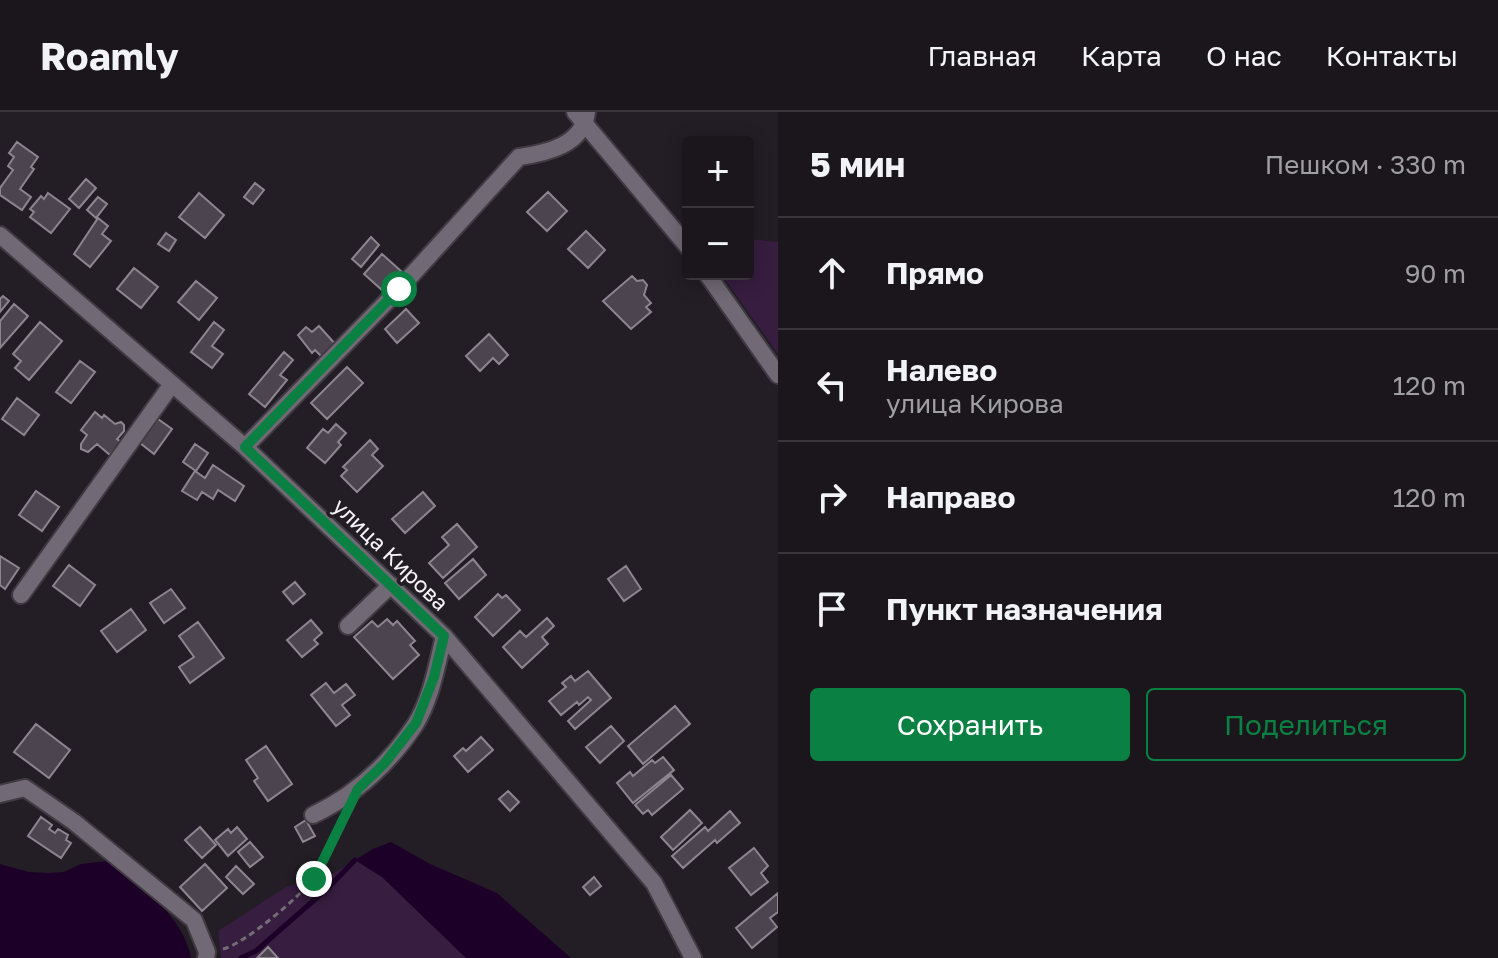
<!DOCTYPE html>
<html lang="ru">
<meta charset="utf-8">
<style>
:root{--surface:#1a161c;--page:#272329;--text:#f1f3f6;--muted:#9f9fa3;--line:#38353b;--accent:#0b8043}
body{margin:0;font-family:"Golos Text",sans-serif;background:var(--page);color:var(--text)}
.controls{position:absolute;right:24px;top:24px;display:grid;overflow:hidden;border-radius:8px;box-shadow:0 4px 20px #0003}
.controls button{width:72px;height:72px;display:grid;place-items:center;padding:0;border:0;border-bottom:2px solid var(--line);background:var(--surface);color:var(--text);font:40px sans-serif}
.stop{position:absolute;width:24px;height:24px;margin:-18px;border:6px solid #0b8043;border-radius:50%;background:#fff}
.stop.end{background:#0b8043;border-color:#fff;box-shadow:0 2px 8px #0008}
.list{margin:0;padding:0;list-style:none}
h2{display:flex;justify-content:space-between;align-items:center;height:104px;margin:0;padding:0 32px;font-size:34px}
h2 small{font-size:26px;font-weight:400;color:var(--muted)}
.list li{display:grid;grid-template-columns:52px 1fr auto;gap:24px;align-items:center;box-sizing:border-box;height:112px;padding:0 32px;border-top:2px solid var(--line)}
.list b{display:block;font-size:30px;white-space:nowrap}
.list p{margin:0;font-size:26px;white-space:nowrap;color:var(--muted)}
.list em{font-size:26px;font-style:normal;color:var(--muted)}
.actions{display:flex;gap:16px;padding:24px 32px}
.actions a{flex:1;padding:18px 0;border:2px solid var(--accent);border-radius:8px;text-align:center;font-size:28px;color:var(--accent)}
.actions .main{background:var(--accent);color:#fff}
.icon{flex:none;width:44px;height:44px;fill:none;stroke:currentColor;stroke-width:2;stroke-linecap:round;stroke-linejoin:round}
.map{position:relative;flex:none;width:778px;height:846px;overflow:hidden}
header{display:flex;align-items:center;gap:48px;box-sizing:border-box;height:112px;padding:0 40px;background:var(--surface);border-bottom:2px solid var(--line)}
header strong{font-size:38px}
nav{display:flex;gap:44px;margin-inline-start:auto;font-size:28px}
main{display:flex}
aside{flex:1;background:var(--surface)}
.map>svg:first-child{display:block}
</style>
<header>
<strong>Roamly</strong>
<nav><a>Главная</a><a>Карта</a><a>О нас</a><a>Контакты</a></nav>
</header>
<main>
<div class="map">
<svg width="778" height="846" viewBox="0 0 778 846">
<rect width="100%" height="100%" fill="#231d26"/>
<path fill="#371d40" d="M748,127L778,130V242L721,162H748Z
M355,748L382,765L466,846H221L218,819L286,775L332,762Z"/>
<path fill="#1d0028" d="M391,730L430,752L497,781L571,846H466L382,765L355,748L373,737Z
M107,749C138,767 186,809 191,846H0V752L29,760L49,761L64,760L81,752Z"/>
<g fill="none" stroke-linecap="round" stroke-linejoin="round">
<path stroke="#1d0028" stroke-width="5" d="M241,846L256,839L329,775L355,748"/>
</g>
<path fill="#4c444f" stroke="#8d8590" stroke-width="2" d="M17,30L38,45L31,55L34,57L20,77L31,85L22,98L0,83V76L13,58L8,54L14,45L9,41Z
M86,67L96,76L79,96L69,87Z
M255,71L264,78L253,92L244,85Z
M548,80L567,99L547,119L527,100Z
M48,81L70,97L51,121L30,105L34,100L30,97L41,84L44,87Z
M199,81L224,103L205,126L179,105Z
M98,85L107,92L96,106L87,98Z
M98,106L108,114L102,122L111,129L90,155L74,142Z
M586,119L605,138L588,156L568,137Z
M166,121L176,128L169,139L158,132Z
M371,125L379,133L361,155L352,147Z
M382,142L401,159L383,179L364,162Z
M134,156L158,175L141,196L117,177Z
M632,164L637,169L643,168L647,173L644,183L651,191L646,195L651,200L631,217L603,189Z
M196,169L217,186L199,208L178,190Z
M3,184L9,189L0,200V187Z
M14,192L28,204L0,236V209Z
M406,197L419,211L397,231L385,217Z
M40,210L62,229L29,268L15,256L21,249L13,242Z
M214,210L224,218L212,234L223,242L212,256L191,240Z
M319,214L337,234L324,247L315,238L312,241L298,223L306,215L312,220Z
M489,222L508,243L499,252L493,246L480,259L466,244Z
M284,240L293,248L280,263L287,268L265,295L249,282Z
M80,249L95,260L71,291L56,280Z
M347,255L363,271L327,307L311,291Z
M17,286L39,303L24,323L2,307Z
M95,300L102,306L104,303L115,312L121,310L124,313V319L117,327L121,330L110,343L97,332L88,340L81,337V332L87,323L81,318Z
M158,307L172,317L154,342L140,331Z
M336,312L346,321L338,330L341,333L325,351L307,336L323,317L328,321Z
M370,328L378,337L372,343L383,354L357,380L341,364L347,358L343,355Z
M195,332L208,341L196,359L183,350Z
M213,353L244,374L235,389L218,378L213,387L202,380L197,388L182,379L195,359L205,366Z
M36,379L59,395L42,419L19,403Z
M423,380L435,394L405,421L392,407Z
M457,412L477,435L443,466L429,451L449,433L442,425Z
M0,444L19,456L5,477L0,473Z
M473,447L486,463L459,487L445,471Z
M69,453L95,473L80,494L53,474Z
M626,454L641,477L624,489L608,467Z
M295,470L305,482L293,492L283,480Z
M171,477L185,496L164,511L150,491Z
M498,482L502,486L506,483L520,498L493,524L475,505Z
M131,497L146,518L117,540L101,519Z
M547,506L554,514L542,525L548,532L522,556L503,535L520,519L526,525Z
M387,507L393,513L397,509L415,529L410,533L419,543L393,567L354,525L372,509L378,515Z
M311,508L322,521L314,528L318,532L302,545L287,528Z
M198,510L224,546L190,571L179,555L194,545L179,524Z
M588,559L611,586L575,617L568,609L591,588L588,585L579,593L577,590L561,603L549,589L566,575L562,571L571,564L575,569Z
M326,571L334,581L346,572L355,583L342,593L350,603L336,614L311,583Z
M675,594L690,612L643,652L628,634Z
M36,612L70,638L49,666L14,640Z
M611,614L624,629L600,651L586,635Z
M481,625L493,638L468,660L454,644L463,636L466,639Z
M266,634L292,672L268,689L254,669L258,666L246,648Z
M663,645L674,658L633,691L617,671L630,660L633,664L652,648L655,651Z
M671,663L683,677L652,703L648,698L643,702L635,693Z
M508,679L519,690L510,699L499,687Z
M690,698L702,711L673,738L661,725Z
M730,699L740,711L717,731L715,728L683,756L672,744L705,715L708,719Z
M41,705L52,713L49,717L55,721L58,717L68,723L66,728L71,731L61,746L28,724Z
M306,708L315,724L303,730L295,715Z
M200,715L216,733L202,746L185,728Z
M237,715L247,727L228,744L215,728L228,717L231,721Z
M250,730L263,745L250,755L238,740Z
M754,736L768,754L761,761L768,770L751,783L729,756Z
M205,752L227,776L202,799L180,775Z
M236,754L254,772L243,782L226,765Z
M594,765L601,774L590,783L583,775Z
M778,781V800L770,806L777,815L752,836L736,816Z
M268,835L278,846H257Z"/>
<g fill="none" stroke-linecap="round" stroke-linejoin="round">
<defs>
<path id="minor" d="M575,0L688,135
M0,123L245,335L444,524L654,771L693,846
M707,162L778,263
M245,335L399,177L519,45C547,41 583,33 587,0
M21,483L172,272
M348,514L391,473
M0,682L25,676L74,710L194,808L207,840L206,846
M313,703C355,683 389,652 415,613C431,588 437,553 444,524"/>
</defs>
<use href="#minor" stroke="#403b42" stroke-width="20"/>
<path stroke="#736e76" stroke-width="3" stroke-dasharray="6 4" stroke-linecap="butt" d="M223,837C243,833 304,782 315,764C328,746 337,723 346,702"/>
<use href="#minor" stroke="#716975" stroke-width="16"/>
</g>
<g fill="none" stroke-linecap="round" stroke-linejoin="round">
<path stroke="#0b8043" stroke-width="10" d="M314,767L358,677L384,652L416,611L434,565L444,524L245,335L399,177"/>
</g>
<g text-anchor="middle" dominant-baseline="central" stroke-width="7" stroke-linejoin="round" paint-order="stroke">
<g font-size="22" fill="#f7f3f9" stroke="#231d26">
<text transform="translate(391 442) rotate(44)">улица Кирова</text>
</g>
</g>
</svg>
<div class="controls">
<button>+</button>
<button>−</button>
</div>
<div class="stop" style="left:399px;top:177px"></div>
<div class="stop end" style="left:314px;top:767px"></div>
</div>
<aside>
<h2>5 мин<small>Пешком · 330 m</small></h2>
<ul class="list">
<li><svg class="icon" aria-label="ahead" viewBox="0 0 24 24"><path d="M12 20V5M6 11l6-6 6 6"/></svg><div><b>Прямо</b></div><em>90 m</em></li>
<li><svg class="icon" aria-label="left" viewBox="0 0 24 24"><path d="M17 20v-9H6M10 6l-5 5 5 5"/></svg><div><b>Налево</b><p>улица Кирова</p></div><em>120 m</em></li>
<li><svg class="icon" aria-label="right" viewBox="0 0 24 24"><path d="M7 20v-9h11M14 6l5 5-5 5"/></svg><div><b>Направо</b></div><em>120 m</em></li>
<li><svg class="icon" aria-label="arrive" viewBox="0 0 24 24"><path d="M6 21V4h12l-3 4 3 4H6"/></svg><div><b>Пункт назначения</b></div></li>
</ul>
<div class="actions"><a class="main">Сохранить</a><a>Поделиться</a></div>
</aside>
</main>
